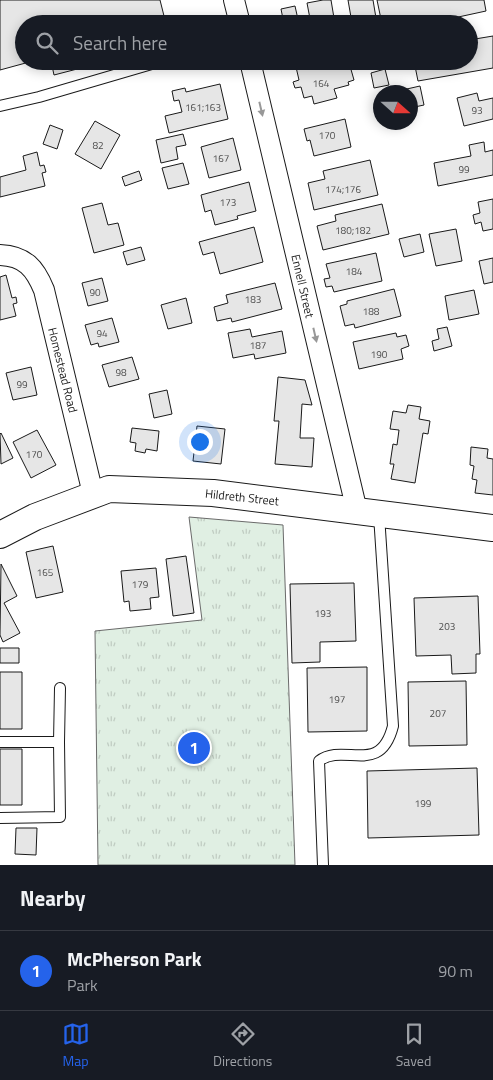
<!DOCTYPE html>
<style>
:root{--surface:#171b24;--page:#242831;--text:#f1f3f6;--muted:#9ea1a6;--line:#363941;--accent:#2563eb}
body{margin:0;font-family:"Titillium Web",sans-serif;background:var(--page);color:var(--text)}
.compass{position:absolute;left:373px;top:85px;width:45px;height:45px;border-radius:50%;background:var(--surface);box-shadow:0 2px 12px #0003;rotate:111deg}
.you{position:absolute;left:199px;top:441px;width:18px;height:18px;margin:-12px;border:4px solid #fff;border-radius:50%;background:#1a73e8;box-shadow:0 0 0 8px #1a73e833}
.badge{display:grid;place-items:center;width:32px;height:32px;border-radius:50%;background:var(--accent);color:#fff;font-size:16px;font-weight:700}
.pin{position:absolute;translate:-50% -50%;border:2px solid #fff;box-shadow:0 1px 5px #0006}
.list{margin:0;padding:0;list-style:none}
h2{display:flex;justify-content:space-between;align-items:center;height:65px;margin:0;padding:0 20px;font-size:21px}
h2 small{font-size:16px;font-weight:400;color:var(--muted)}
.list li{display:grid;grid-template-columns:32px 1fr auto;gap:15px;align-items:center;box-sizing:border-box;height:80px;padding:0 20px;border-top:1px solid var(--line)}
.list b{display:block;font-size:19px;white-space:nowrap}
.list p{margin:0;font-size:16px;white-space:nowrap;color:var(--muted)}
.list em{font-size:16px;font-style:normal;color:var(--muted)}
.icon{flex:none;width:28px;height:28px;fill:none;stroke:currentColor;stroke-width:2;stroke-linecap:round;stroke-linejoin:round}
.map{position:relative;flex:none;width:493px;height:865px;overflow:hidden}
.search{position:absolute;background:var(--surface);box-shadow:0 2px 12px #0003;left:15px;right:15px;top:15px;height:55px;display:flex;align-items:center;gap:12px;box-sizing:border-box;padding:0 18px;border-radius:28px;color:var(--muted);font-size:19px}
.sheet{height:145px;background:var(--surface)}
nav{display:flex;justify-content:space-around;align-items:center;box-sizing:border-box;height:70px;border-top:1px solid var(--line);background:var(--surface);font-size:14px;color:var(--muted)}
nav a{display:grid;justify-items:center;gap:2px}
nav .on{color:var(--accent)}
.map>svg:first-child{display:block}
</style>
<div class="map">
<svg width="493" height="865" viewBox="0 0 493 865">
<defs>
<pattern id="park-tufts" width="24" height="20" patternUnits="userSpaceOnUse" patternTransform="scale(1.25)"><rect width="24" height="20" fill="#e0efe3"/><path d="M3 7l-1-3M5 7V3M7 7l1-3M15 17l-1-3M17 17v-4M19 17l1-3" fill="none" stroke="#c0ccc2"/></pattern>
</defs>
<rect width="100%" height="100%" fill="#fff"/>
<path fill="url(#park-tufts)" stroke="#6a6a6a" d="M189,517L283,525L295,865H98L95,631L202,620Z"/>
<path fill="#e6e6e6" stroke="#1a1a1a" d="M0,0H160L166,24H24V61H33L0,70Z
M323,0H331L335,24H311L307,3Z
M348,0H373L377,24H348L352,23Z
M377,0H484L486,11L426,24H382Z
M295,6L299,24H284L281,9Z
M493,36V68L418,81L414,61H469V40Z
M51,61H108L54,75Z
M321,61H343L344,67L350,66L354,80L348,82L349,85L334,89L337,98L314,104L312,96L304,98L301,87L295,88L293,82L299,80L296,67Z
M385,69L389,85L374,88L371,73Z
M220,84L228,119L169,133L165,116L182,112L179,100L174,101L172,91L185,88L186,92Z
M420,86L424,105L410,108V92H398V91Z
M477,93L479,101L493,98V119L464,126L457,98Z
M345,119L351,147L314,156L310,140L307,141L304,129Z
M95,121L120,135L101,169L75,154Z
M50,125L63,130L57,149L43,144Z
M183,134L186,145L176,147L178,159L161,163L156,140Z
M233,138L241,170L209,178L201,147Z
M484,142L485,152L493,150V175L438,186L434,163L471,156L469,145Z
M37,152L40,166L44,165L46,172L42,173L45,186L0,197V177L26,170L23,156Z
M370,160L378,195L314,210L308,183L325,179L323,171Z
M183,163L189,184L168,189L162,168Z
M139,171L142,180L125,186L122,177Z
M249,182L256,211L237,216L238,219L215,225L211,210L205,212L201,195Z
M493,199V229L483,231L481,222L475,224L473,215L480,213L478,202Z
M102,203L108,225L118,223L124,245L94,253L82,208Z
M382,204L389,234L323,250L317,226L336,221L335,215Z
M254,227L263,262L220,274L214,252L203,255L199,242Z
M456,229L462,261L436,266L429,234Z
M420,234L424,252L404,257L399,239Z
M141,247L145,260L127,265L123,252Z
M376,253L382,281L334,292L332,286L326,287L324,279L330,278L326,264Z
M493,258V282L484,284L479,261Z
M6,275L12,298L16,297L17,303L13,304L16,316L0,320V277Z
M102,278L108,301L88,306L82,283Z
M275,283L282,309L232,322L231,318L217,321L214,307L228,303L226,295Z
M394,289L401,316L355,328L354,324L345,326L340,306L347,304V301Z
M474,290L479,314L449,320L445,296Z
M186,298L192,323L168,329L161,305Z
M112,318L119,342L99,347L98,343L91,345L85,325Z
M447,327L452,346L434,351L432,341L439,339L437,329Z
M250,329L252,337L282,331L286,353L255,359L254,354L233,358L228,333Z
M396,333L397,337L406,335L409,346L401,349L403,359L359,369L353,342Z
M132,357L139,379L109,387L102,365Z
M31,367L37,395L13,400L6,373Z
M278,377L305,380L312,405L302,404L300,438H314L312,467L275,464L279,421H274Z
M167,390L172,414L154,418L149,394Z
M408,405L421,407L419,419L430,421L428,434L423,433L415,483L391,479L394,464H390L393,444L397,445L399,430L390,429L393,411L406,413Z
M197,426L225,429L221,464L193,461Z
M132,428L159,431L157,451L146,449L145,453L135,451L136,443L130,442Z
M37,430L56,465L31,478L13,442Z
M1,433L13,458L1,464L0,434Z
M471,447L488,449L487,458L493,459V495L475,493L477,480L472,479L474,466L470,465Z
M53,546L63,592L36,598L26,552Z
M186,556L194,613L173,616L166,559Z
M1,564L17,596L4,603L20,633L3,642L0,635Z
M156,568L159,597L150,598L151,609L130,611L129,601L124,602L121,571Z
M354,583L356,641L320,642V662L292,663L290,584Z
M478,596L480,654H476V673L452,674L451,655L416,656L414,598Z
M0,648H19V663H0Z
M367,667V731L308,732L307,668Z
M0,672H22V729H0Z
M466,681L467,745L409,746L408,682Z
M0,749H22V805H0Z
M477,768L479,835L368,838L367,771Z
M16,828H37L36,855L15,854Z"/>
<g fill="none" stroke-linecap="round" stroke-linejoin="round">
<defs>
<path id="service" d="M0,106L39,97L162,61
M0,742H59L60,817L0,818
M59,742L60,688
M323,865L319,761C344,742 380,777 393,726L379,515"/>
<path id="minor" d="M234,0L240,24
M250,61L357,511
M0,255C25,256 35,268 44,290L93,494"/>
<path id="tertiary" d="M0,535L35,517L109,489L213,493L493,528"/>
</defs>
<use href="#service" stroke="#1a1a1a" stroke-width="12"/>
<use href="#minor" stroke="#1a1a1a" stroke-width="22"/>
<use href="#tertiary" stroke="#1a1a1a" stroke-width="28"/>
<use href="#service" stroke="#fff" stroke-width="10"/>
<use href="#minor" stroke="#fff" stroke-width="20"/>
<use href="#tertiary" stroke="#fff" stroke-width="26"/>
</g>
<defs><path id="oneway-solid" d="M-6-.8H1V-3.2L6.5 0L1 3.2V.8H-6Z" transform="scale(1.25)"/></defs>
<g fill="#989898">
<use href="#oneway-solid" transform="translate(261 109) rotate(77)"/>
<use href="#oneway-solid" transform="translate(315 335) rotate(77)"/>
</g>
<g text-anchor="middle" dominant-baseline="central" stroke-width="4" stroke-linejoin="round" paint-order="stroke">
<g font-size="10" fill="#4d4d4d">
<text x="321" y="83">164</text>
<text x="203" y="107">161;163</text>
<text x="477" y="110">93</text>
<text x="327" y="135">170</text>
<text x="98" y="145">82</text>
<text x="221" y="158">167</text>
<text x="464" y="169">99</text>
<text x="343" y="189">174;176</text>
<text x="228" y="202">173</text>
<text x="353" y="230">180;182</text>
<text x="354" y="271">184</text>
<text x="95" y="292">90</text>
<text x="253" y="299">183</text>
<text x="371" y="311">188</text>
<text x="102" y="333">94</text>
<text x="258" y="345">187</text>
<text x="379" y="354">190</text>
<text x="121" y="372">98</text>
<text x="22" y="384">99</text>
<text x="34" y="454">170</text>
<text x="45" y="572">165</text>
<text x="140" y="584">179</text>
<text x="323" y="613">193</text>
<text x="447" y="626">203</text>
<text x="337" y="699">197</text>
<text x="438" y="713">207</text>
<text x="423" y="803">199</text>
</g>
<g font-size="12" fill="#1a1a1a" stroke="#fff">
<text transform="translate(303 286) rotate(77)">Ennell Street</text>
<text transform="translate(63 370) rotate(76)">Homestead Road</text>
<text transform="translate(242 497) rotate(6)">Hildreth Street</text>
</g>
</g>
</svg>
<svg class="compass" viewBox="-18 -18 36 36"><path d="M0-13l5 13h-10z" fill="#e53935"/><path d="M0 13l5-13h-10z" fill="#9ea1a6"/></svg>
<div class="you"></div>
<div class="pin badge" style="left:194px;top:748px">1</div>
<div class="search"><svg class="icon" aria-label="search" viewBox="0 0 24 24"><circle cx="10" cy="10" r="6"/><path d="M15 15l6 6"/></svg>Search here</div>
</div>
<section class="sheet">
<h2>Nearby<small></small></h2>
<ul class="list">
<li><span class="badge">1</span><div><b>McPherson Park</b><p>Park</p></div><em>90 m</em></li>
</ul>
</section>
<nav>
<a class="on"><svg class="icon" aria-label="map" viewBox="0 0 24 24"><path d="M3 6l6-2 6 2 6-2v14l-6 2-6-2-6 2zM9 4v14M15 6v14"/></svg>Map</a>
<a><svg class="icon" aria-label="directions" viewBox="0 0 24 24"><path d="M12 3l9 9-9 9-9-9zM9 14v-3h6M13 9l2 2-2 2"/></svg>Directions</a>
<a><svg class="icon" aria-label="saved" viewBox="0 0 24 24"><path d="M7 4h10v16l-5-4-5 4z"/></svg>Saved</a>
</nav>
